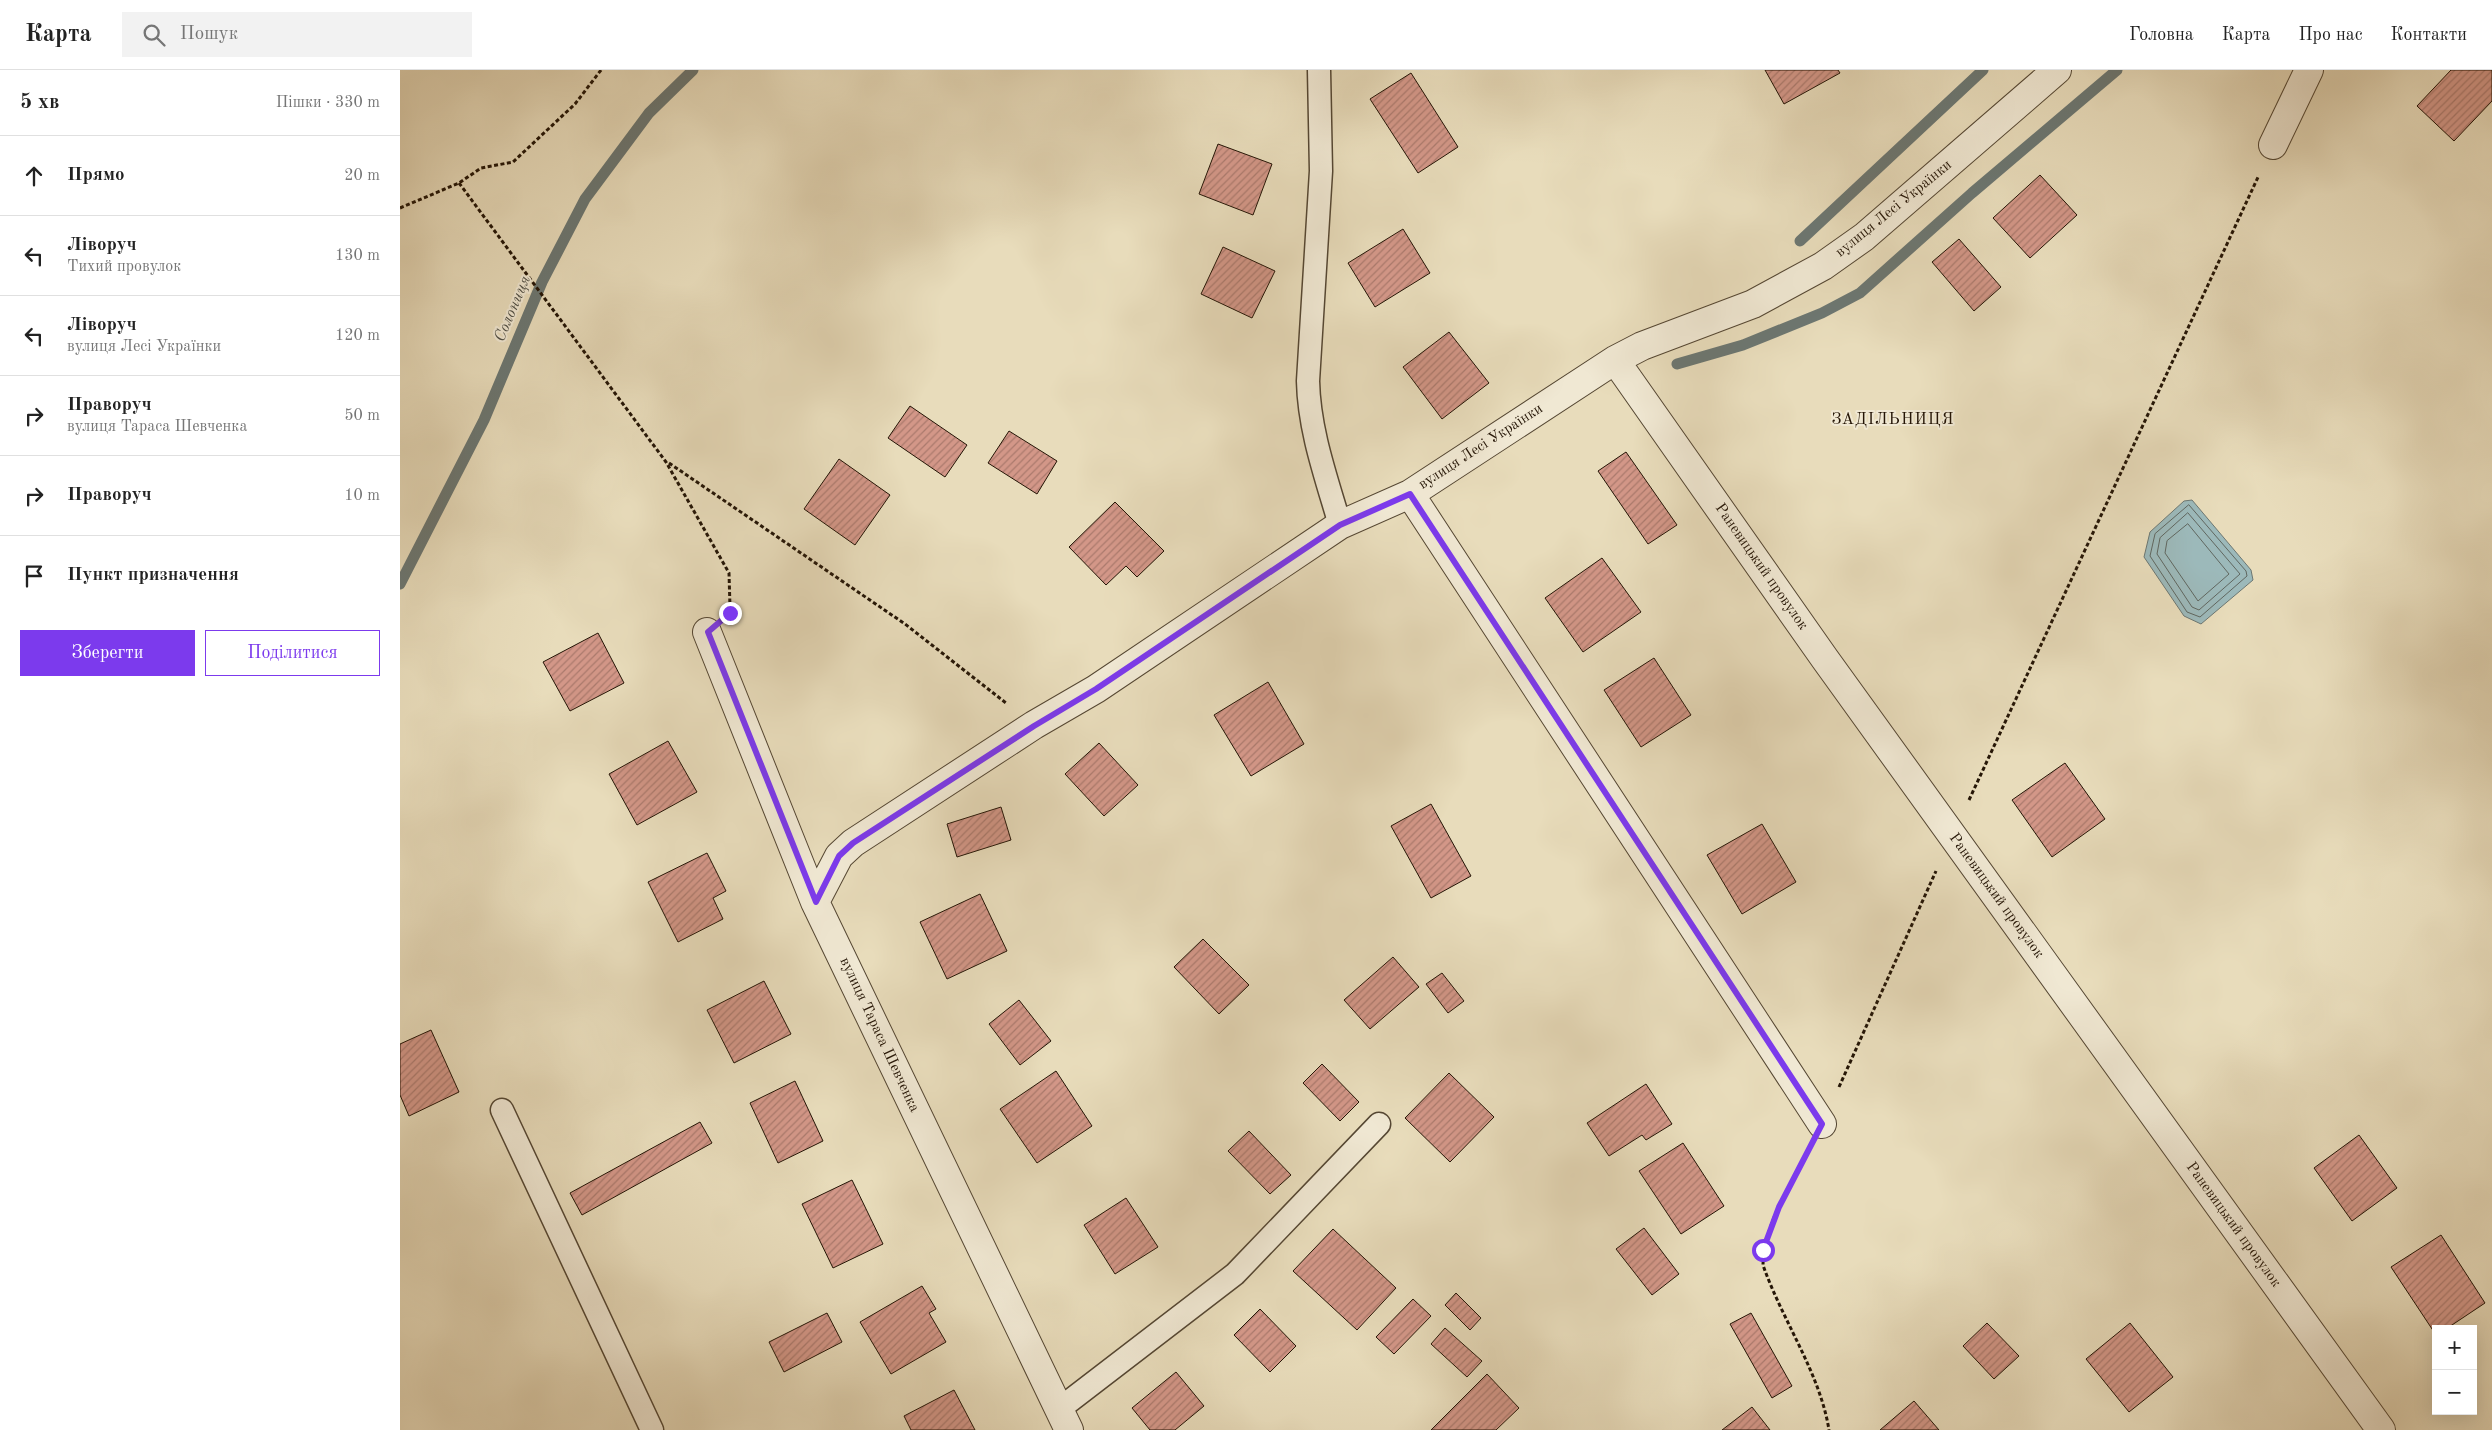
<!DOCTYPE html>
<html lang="uk">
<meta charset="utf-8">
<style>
:root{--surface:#fff;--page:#f2f2f2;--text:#222;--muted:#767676;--line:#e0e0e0;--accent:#7c3aed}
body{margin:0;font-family:"Old Standard TT",serif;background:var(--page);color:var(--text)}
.controls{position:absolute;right:15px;bottom:15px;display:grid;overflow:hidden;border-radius:0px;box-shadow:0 5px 20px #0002}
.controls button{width:45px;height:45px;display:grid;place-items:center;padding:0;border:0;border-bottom:1px solid var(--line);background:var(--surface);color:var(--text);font:25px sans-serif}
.stop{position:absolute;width:15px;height:15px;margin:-11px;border:4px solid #7c3aed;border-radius:50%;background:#fff}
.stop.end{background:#7c3aed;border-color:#fff;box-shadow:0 1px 5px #0008}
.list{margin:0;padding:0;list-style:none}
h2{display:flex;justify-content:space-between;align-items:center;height:65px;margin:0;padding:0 20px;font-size:21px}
h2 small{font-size:16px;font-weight:400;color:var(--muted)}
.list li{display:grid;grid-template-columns:32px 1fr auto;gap:15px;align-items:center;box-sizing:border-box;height:80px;padding:0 20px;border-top:1px solid var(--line)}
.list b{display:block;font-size:19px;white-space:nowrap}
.list p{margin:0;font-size:16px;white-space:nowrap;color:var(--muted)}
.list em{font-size:16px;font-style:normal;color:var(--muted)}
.actions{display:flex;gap:10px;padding:15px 20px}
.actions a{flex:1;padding:11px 0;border:1px solid var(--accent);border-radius:0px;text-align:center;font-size:18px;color:var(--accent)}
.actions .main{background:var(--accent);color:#fff}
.icon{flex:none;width:28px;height:28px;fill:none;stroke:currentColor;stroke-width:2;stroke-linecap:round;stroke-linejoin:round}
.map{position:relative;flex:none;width:2092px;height:1360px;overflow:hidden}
header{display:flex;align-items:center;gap:30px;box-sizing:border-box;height:70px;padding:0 25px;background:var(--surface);border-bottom:1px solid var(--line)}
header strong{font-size:24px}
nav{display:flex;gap:28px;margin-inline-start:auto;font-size:18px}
.search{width:350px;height:45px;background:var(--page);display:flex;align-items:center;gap:12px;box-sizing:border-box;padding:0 18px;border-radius:0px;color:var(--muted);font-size:19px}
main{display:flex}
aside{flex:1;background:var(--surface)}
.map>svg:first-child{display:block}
</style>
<header>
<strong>Карта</strong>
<div class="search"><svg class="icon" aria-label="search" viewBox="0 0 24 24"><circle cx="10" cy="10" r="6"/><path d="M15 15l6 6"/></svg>Пошук</div>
<nav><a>Головна</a><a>Карта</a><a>Про нас</a><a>Контакти</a></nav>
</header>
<main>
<aside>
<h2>5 хв<small>Пішки · 330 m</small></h2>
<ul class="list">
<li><svg class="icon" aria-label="ahead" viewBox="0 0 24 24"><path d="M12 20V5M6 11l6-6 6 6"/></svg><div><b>Прямо</b></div><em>20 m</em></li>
<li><svg class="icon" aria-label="left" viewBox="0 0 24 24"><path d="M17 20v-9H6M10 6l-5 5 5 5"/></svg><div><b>Ліворуч</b><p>Тихий провулок</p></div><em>130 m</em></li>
<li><svg class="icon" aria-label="left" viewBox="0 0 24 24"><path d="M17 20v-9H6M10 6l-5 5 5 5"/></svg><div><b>Ліворуч</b><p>вулиця Лесі Українки</p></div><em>120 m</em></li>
<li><svg class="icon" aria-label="right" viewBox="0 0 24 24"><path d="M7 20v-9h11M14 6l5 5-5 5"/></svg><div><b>Праворуч</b><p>вулиця Тараса Шевченка</p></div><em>50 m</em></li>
<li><svg class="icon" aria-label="right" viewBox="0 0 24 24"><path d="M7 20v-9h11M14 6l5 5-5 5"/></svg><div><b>Праворуч</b></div><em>10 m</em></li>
<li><svg class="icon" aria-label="arrive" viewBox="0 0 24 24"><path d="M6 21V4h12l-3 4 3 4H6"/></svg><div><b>Пункт призначення</b></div></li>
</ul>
<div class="actions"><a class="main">Зберегти</a><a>Поділитися</a></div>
</aside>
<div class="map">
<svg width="2092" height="1360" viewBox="0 0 2092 1360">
<defs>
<pattern id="building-hatch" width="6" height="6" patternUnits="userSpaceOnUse" patternTransform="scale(1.25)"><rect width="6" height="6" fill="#d39788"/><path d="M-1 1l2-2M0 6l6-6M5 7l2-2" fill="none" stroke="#ab7a6d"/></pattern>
</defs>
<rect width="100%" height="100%" fill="#e8dcbb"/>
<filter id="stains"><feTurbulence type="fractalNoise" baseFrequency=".004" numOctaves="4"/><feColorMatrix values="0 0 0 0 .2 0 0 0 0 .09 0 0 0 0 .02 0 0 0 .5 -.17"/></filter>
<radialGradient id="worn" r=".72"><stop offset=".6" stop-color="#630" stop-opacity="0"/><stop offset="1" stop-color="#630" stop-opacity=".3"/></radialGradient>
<path fill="#9cb9ba" stroke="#6c7772" d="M1792,430L1851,500L1853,510L1801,554L1784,546L1744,487L1750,462L1784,431Z"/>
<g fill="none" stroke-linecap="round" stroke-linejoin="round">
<path stroke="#606760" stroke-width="1" d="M1789,435L1846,501L1847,506L1800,547L1787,542L1750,486L1755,464Z
M1788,443L1840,504L1799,540L1792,537L1757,484L1760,468Z
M1788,454L1829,504L1798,531L1765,483L1767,471Z"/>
<path stroke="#6c7772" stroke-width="11" d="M1400,171L1583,0
M1277,294L1343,275L1422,243L1460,223L1572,123L1717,0
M0,514L84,350L142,212L185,129L249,43L293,0"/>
</g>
<path fill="url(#building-hatch)" stroke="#241506" d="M1365,0H1438L1440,3L1384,34Z
M2051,0H2092V31L2054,71L2017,36Z
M1011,3L1058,77L1018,103L970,29Z
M818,74L872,94L853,145L799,124Z
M1640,105L1677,145L1630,188L1593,148Z
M1003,159L1030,203L975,237L948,193Z
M1559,169L1601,217L1574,241L1532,192Z
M823,177L875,201L852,248L801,224Z
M1049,262L1089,313L1042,349L1003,297Z
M510,336L567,375L545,407L488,368Z
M609,361L657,391L637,424L588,393Z
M1226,382L1277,455L1248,474L1198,401Z
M439,389L490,425L455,475L404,439Z
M715,432L764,481L737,507L726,496L706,515L669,477Z
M1202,488L1241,542L1183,582L1145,528Z
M198,563L224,613L170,641L143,592Z
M1254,588L1291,645L1241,677L1204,620Z
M868,612L904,674L851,706L814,645Z
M268,671L297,722L237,755L209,704Z
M699,673L738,715L704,746L665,704Z
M1665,693L1705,749L1652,787L1612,730Z
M1031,734L1071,806L1031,828L991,756Z
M601,737L611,770L557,787L547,754Z
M1362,754L1396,812L1342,844L1307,785Z
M307,783L326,821L313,828L323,849L278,872L248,812Z
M580,824L607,881L547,909L520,852Z
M803,869L849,915L819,944L774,897Z
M993,887L1019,917L970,959L944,930Z
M1042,903L1064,931L1048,943L1026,914Z
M364,911L391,964L334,993L307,940Z
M619,930L651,971L620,995L589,954Z
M31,960L59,1022L9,1046L0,1025V974Z
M922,994L959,1032L940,1051L903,1013Z
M656,1001L692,1056L637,1093L600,1039Z
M1049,1003L1094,1047L1050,1092L1005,1048Z
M395,1011L423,1071L378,1093L350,1033Z
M1246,1014L1272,1054L1246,1070L1242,1065L1209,1086L1187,1053Z
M300,1052L312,1073L182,1145L170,1123Z
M849,1061L891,1105L870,1124L828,1081Z
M1959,1065L1997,1118L1952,1151L1914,1098Z
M1283,1073L1324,1136L1281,1164L1239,1101Z
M452,1110L483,1174L433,1198L402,1134Z
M726,1128L758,1177L715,1204L684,1155Z
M1244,1158L1279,1204L1252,1225L1216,1179Z
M933,1159L996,1218L957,1260L893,1201Z
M2041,1165L2085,1233L2046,1259H2036V1265L1991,1197Z
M522,1216L536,1239L529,1243L546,1272L491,1304L460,1252Z
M1056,1223L1081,1248L1070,1260L1045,1235Z
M1013,1229L1031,1246L994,1284L976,1267Z
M860,1239L896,1276L870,1302L834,1265Z
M427,1243L442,1272L384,1302L369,1272Z
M1351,1243L1392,1316L1372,1328L1330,1254Z
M1587,1253L1619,1286L1594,1309L1563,1276Z
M1730,1253L1773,1307L1729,1342L1686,1289Z
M1045,1258L1082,1291L1067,1307L1031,1274Z
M776,1302L804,1336L775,1360H750L732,1338Z
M1087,1304L1119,1338L1096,1360H1031Z
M554,1320L575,1360H511L504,1346Z
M1514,1331L1539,1360H1480Z
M1352,1337L1370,1360H1322Z"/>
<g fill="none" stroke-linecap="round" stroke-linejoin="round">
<defs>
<path id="lane" d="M919,0L921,101L908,311C909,360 926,407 940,455
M102,1040L252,1360
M658,1340L835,1204L979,1054"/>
<path id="street" d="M1873,75L1909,0
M1215,290L1425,589L1981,1360
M1010,424L1422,1054
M307,562L415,832L669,1360
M415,832L439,786L453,773L634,655L696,619L940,455L1010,424L1215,290L1242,276L1353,234L1423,196L1464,167L1657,0"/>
</defs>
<use href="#lane" stroke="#554733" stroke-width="25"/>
<use href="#street" stroke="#554733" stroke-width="30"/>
<path stroke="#241506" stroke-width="3" stroke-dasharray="4 2.5" stroke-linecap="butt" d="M59,113L266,392L329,503L330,537
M0,138L59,113L81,98L113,92L175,34L201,0
M269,393L505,554L606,633
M1569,730L1859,105
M1439,1017L1536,801
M1407,1083C1389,1118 1364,1155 1363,1195C1382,1250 1420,1303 1429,1360"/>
<use href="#lane" stroke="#f0e8d3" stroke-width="22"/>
<use href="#street" stroke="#f0e8d3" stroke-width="28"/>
</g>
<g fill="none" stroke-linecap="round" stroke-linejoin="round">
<path stroke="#7c3aed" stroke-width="6" d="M330,543L308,562L416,832L439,786L453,773L634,656L696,619L940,455L1010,424L1422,1054L1379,1137L1363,1180"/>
</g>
<g text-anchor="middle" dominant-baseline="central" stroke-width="4" stroke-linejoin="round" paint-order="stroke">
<g font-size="15" fill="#241506" stroke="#f0e8d3">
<text transform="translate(1494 139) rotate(-39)">вулиця Лесі Українки</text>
<text transform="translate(1081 377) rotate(-33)">вулиця Лесі Українки</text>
<text transform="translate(1361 497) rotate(55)">Раневицький провулок</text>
<text transform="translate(1596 826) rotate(54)">Раневицький провулок</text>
<text transform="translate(479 965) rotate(65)">вулиця Тараса Шевченка</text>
<text transform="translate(1833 1155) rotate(54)">Раневицький провулок</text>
</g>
<g font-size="16" font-style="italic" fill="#4e4e45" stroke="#f0e8d3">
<text transform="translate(113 239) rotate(-67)">Солониця</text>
</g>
<g font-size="16" letter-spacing="1" fill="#241506" stroke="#f0e8d3">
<text x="1493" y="350">ЗАДІЛЬНИЦЯ</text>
</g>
</g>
<rect width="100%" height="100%" filter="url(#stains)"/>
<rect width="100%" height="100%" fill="url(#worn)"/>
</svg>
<div class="controls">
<button>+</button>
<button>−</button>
</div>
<div class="stop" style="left:1363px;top:1180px"></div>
<div class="stop end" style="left:330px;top:543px"></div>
</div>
</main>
